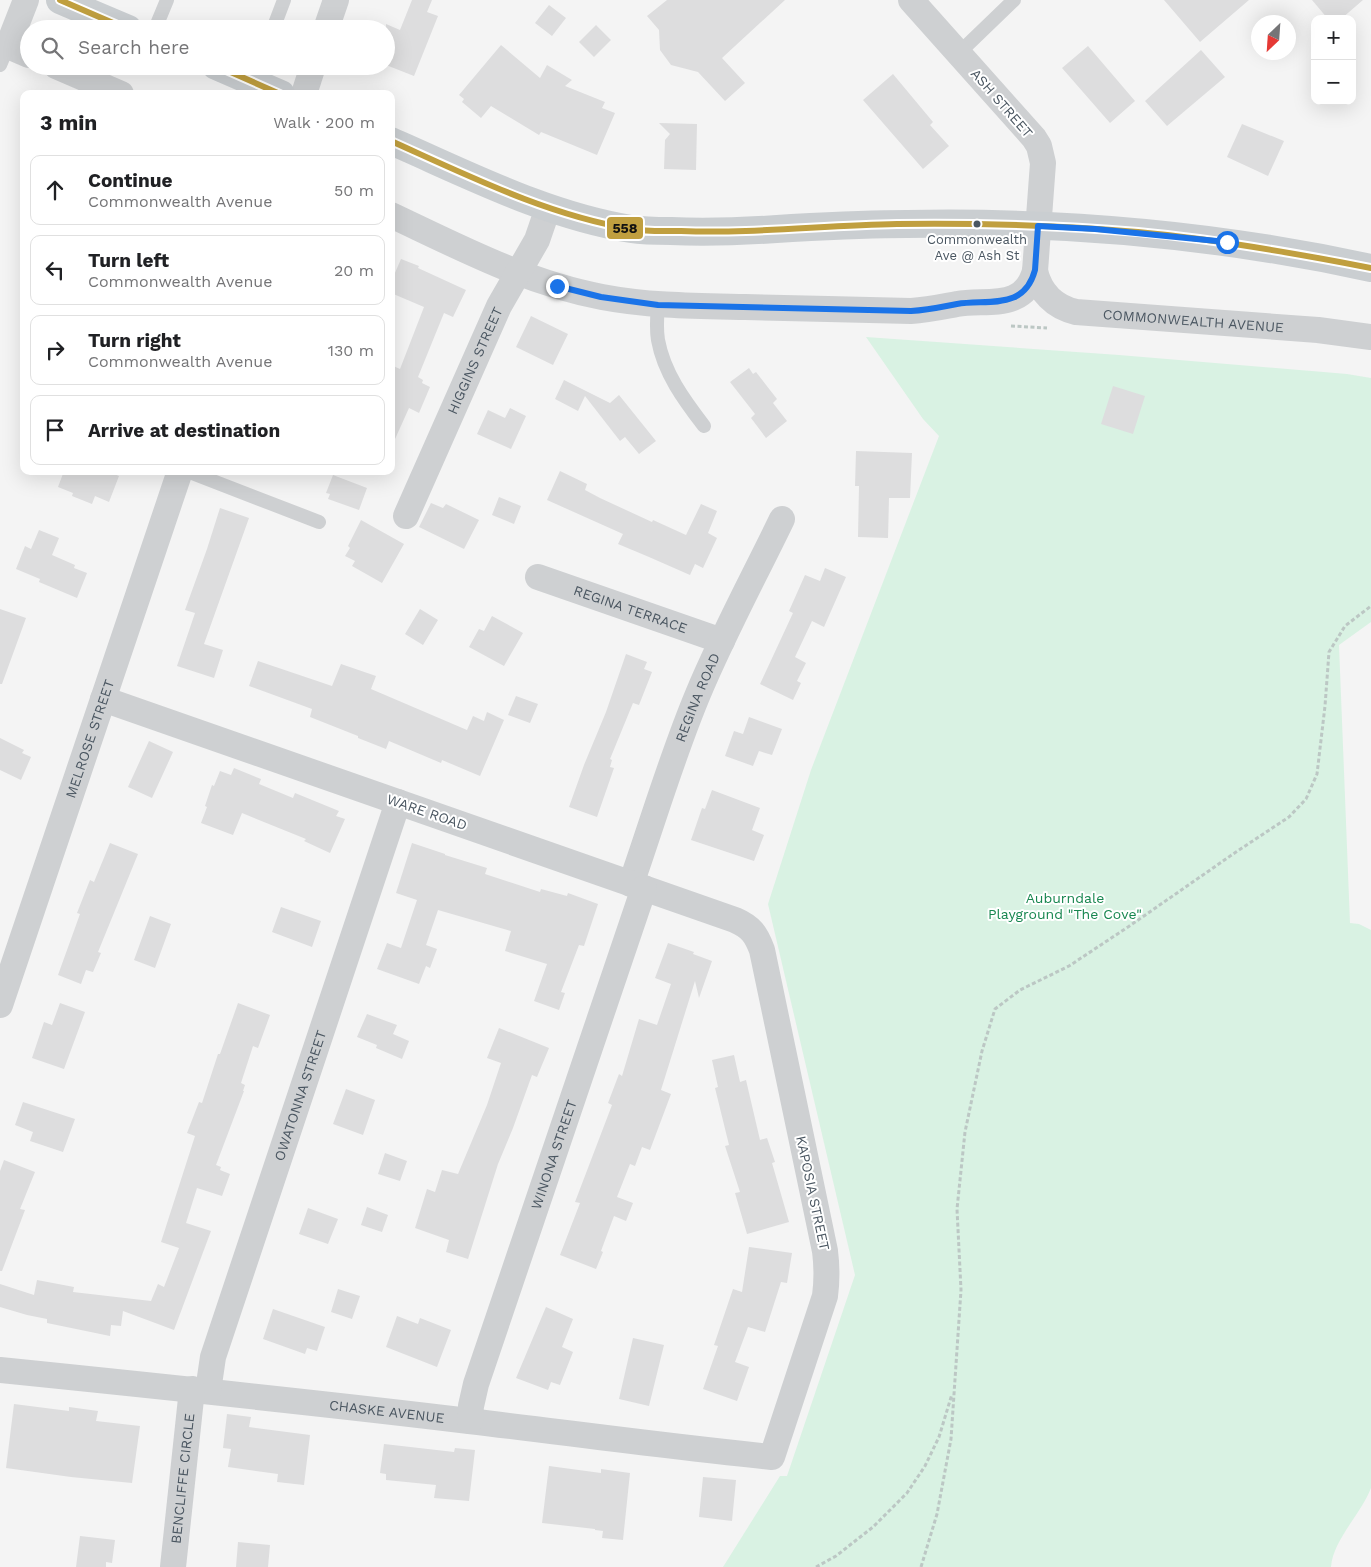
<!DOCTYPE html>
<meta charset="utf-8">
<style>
:root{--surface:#fff;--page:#f6f6f6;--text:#202124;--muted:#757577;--line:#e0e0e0}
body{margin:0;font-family:"Work Sans",sans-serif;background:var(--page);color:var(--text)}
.controls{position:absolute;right:15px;top:15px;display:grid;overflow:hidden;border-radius:10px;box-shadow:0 5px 20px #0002}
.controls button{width:45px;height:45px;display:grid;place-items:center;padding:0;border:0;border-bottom:1px solid var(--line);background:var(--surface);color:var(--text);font:25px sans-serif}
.compass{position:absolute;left:1251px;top:15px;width:45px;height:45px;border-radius:50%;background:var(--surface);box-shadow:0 5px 20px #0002;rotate:205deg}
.stop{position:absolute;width:15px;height:15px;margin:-11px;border:4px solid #1a73e8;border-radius:50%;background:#fff}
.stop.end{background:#1a73e8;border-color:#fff;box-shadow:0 1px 5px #0008}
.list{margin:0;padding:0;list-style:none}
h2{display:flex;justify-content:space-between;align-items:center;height:65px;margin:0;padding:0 20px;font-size:21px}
h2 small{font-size:16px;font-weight:400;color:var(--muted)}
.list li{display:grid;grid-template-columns:32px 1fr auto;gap:15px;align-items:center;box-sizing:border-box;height:70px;margin:0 10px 10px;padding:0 10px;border:1px solid var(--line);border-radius:10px}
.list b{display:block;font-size:19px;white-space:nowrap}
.list p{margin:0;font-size:16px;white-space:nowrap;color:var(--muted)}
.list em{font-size:16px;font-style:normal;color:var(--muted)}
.icon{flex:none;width:28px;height:28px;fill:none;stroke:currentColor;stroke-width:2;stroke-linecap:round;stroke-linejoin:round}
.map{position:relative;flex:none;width:1371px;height:1567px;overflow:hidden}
.search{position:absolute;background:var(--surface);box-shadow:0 5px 20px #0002;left:20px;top:20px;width:375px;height:55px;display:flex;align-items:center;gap:12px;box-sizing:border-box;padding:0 18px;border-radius:28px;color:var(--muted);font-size:19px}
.panel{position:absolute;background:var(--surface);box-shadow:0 5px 20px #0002;left:20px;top:90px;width:375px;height:385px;border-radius:10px}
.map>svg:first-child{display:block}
</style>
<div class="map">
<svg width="1371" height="1567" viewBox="0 0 1371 1567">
<rect width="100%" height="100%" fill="#f4f4f4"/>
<path fill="#d9f2e3" d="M866,337L1119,355L1347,374L1371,378V622L1339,645L1350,923L1359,924L1371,930V1488C1361,1514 1333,1540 1331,1567H723L780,1476H787L855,1275L768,904L811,770L939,436L923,419Z"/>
<path fill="#ddddde" d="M412,0H432L427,12L438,16L414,76L386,65V24L400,30Z
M667,0H785L722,58L745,83L725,101L698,72L671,65L660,50L659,30L647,16Z
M1164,0H1249L1200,42Z
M1312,0H1363L1341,19H1328Z
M549,5L566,18L552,36L535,23Z
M596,25L611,40L594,57L579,42Z
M501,45L540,78L547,65L572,80L565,86L605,102L602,108L615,113L597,155L541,132L539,135L491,106L481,118L462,102L464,99L459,95Z
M1088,46L1135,101L1110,123L1062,68Z
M1201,50L1225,77L1167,126L1145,101Z
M893,74L933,122L930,125L949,146L923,169L863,100Z
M659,123L697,124L696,170L664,169L665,140L670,134Z
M1242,124L1284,141L1268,176L1227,157Z
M401,259L419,266L418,268L466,290L453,317L444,313L418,377L423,380L422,383L430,387L419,413L409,408L391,448V365L400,369L424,307L391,293V282Z
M531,316L568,334L553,365L516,347Z
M749,368L753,374L756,372L777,399L773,403L787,421L766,438L751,418L755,414L730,382Z
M564,380L610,403L619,395L656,441L639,454L625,437L620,441L585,396L578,411L555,399Z
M1113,386L1145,396L1133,434L1101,424Z
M510,408L526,416L511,449L477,434L488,410L505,418Z
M856,451L912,453L910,498H889L888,538L858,537L859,486H855Z
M64,471H107L119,476L109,502L95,496L92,504L72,496L73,493L58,487Z
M560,471L587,484L585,490L600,498L652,522L653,520L686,535L701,504L717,511L708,533L717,538L703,568L695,564L690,575L649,557L618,544L623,534L547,500Z
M333,475L367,488L359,510L328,499L330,494L326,493Z
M499,497L521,506L514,524L492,515Z
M431,503L443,508L446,504L479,520L464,549L419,527Z
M220,508L249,518L204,644L223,650L214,678L177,666L195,613L185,610L207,549Z
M361,520L404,544L382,583L352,566L355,561L345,556L350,548L348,546Z
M39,530L59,538L52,555L75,565L74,568L87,573L77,598L39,582L40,579L16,569L25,546L31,549Z
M825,568L846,577L824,627L812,621L795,657L806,663L797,681L801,683L793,700L760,684L793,613L789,611L805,575L820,581Z
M0,609L26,618L2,684H0Z
M420,609L438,620L423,645L405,634Z
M492,616L523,633L504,666L469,647L479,629L484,631Z
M626,654L647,662L644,669L652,672L639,705L633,703L610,759L612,760L610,767L614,768L597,817L569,807L584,765L606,712Z
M258,661L332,686L341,664L376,676L371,689L467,730L473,716L484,721L487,712L504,720L480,776L442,760L441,763L389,741L386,749L358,738V736L310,717L312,709L249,686Z
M516,696L538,704L530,723L508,715Z
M749,717L782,729L772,755L759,751L753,766L725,756L734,731L743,734Z
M0,738L24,750L22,753L31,757L21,780L0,770Z
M149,741L173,752L152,798L128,787Z
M234,768L261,779L259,784L293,798L295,793L339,811L336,816L345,819L330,853L304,841L306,839L242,813L233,835L201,823L207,807L205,806L212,785L214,786L220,771L231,775Z
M712,790L760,808L752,830L764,835L754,861L691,840L702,808L705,809Z
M110,843L138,854L98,952L101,953L93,972L86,970L81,984L58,975L80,914L77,913L90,880L94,882Z
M412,843L445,854V855L487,868L485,874L540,892L541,889L567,896L568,893L598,904L584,946L579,945L561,992L565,993L559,1010L534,1001L547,964L505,951L511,931L438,910L426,945L437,949L430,968L426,966L419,984L377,969L387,943L401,948L417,900L396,893Z
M281,907L321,921L312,947L272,932Z
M150,916L171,924L155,968L134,960Z
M668,943L694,952L693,954L712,961L699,998L695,981L661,1090L671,1094L650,1150L642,1147L635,1166L630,1164L617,1197L633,1203L626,1221L614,1216L601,1251L603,1252L596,1269L560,1255L580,1203L575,1202L612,1105L608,1103L619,1074L622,1076L639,1019L657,1025L671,984L655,978Z
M60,1003L85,1012L64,1069L32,1058L44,1022L52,1025Z
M238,1003L270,1015L258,1048L253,1046L241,1083L245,1085L243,1091H244L216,1165L221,1167L220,1170L230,1174L222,1196L197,1188L186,1223L211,1231L174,1330L123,1311L121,1326L111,1325L110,1336L47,1323V1319L27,1315L0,1307V1284L34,1295L37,1280L74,1287L73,1292L151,1301L158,1284L164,1287L179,1248L161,1242L195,1136L187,1133L199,1102L202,1103L218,1054H220Z
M367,1014L397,1025L393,1034L409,1041L402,1059L376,1048L377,1045L357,1037Z
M499,1028L549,1048L537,1077L532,1075L513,1128L498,1164L468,1259L446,1252L449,1240L415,1228L427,1189L435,1192L442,1170L458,1174L487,1105L501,1063L487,1058Z
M734,1055L740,1082L746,1080L760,1140L767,1138L775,1162L772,1163L789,1222L747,1234L735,1193L740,1192L725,1146L729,1145L715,1088L718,1087L712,1060Z
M346,1089L375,1100L363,1135L333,1124Z
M23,1102L75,1119L63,1152L30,1141L33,1132L15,1125Z
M385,1153L407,1161L400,1181L378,1174Z
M4,1160L35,1172L20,1209L25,1210L2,1271H0V1171Z
M367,1207L388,1215L382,1232L361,1225Z
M308,1208L338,1219L328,1244L299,1234Z
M749,1247L792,1253L787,1283L781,1282L765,1332L748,1327L735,1362L749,1367L737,1401L703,1389L718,1346L714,1345L733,1289L742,1292Z
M338,1289L360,1296L352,1319L331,1312Z
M546,1307L573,1319L562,1347L573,1352L560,1385L551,1382L548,1390L516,1378Z
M273,1309L325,1327L317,1351L307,1348L305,1354L263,1339Z
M397,1316L418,1324L420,1318L451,1330L437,1367L386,1347Z
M633,1338L664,1345L649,1406L619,1399Z
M14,1404L69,1411V1407L98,1411L96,1421L140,1426L132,1483L71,1477L6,1468Z
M227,1414L251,1417L249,1427L310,1435L304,1485L277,1482L278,1474L228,1467L231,1449L223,1448Z
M384,1444L454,1452L455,1448L475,1450L469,1501L434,1498L436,1485L386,1480V1474L380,1473Z
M549,1466L601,1473V1469L630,1473L623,1540L602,1538L603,1531L595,1530V1529L542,1523Z
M703,1477L736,1480L732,1521L699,1517Z
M80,1536L115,1540L112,1563L106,1562V1567H76Z
M238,1542L270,1545L268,1567H236Z"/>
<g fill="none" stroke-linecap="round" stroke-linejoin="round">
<path stroke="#bcc7c4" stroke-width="3" stroke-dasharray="4 2.5" stroke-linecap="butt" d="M1011,326L1047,328
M816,1567L836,1556L873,1527L907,1493L925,1466L939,1437L952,1394
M921,1567L937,1514L951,1439L961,1290L957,1209L965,1132L982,1051L995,1009L1020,990L1069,966L1128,927L1236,852L1289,817L1306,799L1317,774L1325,706L1329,652L1345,626L1371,606"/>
<path stroke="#ced0d2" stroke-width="14" d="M155,29L167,0
M273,29L284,0
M959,53L1014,0
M0,65L8,46
M658,305C657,316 656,328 658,340C664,373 684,400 704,426
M187,471L319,522"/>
<g stroke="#ced0d2" stroke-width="26">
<path d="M26,0L8,46L29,55"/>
<path d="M326,29L336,0"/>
<path d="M56,66L121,94"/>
<path d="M304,94L313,66"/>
<path d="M391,215C459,247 527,283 602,297C649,306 697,306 745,307C800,308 856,310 911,311C928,310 941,307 957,304C988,299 1024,311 1035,271L1043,163L1039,146L1034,138L911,0"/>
<path id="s1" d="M1035,271C1040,292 1054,307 1076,312L1318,330L1371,337"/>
<path id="s2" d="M406,516L499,306L537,240L548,208"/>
<path id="s3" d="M538,577L722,641"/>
<path id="s4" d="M631,884C653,821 672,756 698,694C723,634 754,577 782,519"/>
<path id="s5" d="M0,1005L180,471"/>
<path id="s6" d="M0,1370C157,1386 313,1402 469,1421C570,1433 671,1447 772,1457L825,1296C827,1281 827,1267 825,1251L762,950C756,934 751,927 735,920L103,699"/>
<path id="s7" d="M208,1391L213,1357L398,802"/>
<path id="s8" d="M470,1421L471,1406L476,1384L644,888"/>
<path id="s9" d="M173,1567L192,1389"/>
</g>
<path stroke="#caced1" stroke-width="28" d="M60,0L128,29
M216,66L281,94
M391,141C469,175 546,215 631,229C644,231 658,231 671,231C711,233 751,231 792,228C830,226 869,224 907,224C1062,221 1219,235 1371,268"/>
<defs>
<path id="bus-1" d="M60,0L127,29
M217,66L280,94
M391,141C469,176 547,215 631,229C648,232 665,231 681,231C753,234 825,225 897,224C977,223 1058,225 1138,232C1216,239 1294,253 1371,268"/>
</defs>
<use href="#bus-1" stroke="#fff" stroke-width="10"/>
<use href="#bus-1" stroke="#c09f3f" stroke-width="6"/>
</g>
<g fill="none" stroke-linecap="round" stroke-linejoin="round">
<path stroke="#1a73e8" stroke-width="6" d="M557,286L601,297L658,305L911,311C929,310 941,307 957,304C988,299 1024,311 1035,270L1038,226L1095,229L1227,242"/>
</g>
<circle fill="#4a5661" stroke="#fff" stroke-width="2" cx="977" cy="224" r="4.5"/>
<g text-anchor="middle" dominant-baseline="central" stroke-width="4" stroke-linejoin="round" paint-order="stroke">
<g font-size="13" fill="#4a5661" stroke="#fff">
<text x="977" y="239">Commonwealth<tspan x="977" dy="16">Ave @ Ash St</tspan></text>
</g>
<g font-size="14" fill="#4a5661" stroke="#fff">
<text transform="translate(1002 103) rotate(49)">ASH STREET</text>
<text stroke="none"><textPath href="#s1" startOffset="179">COMMONWEALTH AVENUE</textPath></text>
<text stroke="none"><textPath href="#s2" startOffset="170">HIGGINS STREET</textPath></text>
<text stroke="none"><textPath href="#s3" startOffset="98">REGINA TERRACE</textPath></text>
<text stroke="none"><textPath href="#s4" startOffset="198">REGINA ROAD</textPath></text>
<text stroke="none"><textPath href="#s5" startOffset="281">MELROSE STREET</textPath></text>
<text transform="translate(427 812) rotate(19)">WARE ROAD</text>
<text stroke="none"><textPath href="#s7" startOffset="310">OWATONNA STREET</textPath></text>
<text stroke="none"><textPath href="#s8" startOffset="280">WINONA STREET</textPath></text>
<text transform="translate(813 1193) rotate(78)">KAPOSIA STREET</text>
<text stroke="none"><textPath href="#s6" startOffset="389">CHASKE AVENUE</textPath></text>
<text stroke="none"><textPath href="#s9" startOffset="89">BENCLIFFE CIRCLE</textPath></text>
</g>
<g font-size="14" fill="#17864f" stroke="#fff">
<text x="1065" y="898">Auburndale<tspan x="1065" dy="16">Playground "The Cove"</tspan></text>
</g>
</g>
<rect stroke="#fff" stroke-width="2" x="606" y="216" width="38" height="24" rx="5" fill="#c09f3f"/>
<g font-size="14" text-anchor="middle" font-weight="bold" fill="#111">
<text x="625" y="233">558</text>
</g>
</svg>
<div class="controls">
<button>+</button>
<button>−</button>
</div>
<svg class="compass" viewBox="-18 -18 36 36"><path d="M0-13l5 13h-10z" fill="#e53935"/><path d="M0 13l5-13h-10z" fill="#757577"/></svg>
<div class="stop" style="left:1227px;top:242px"></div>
<div class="stop end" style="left:557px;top:286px"></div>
<div class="search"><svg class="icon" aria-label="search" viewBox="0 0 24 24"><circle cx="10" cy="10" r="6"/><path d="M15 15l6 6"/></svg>Search here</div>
<section class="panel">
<h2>3 min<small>Walk · 200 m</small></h2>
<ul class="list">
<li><svg class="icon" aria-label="ahead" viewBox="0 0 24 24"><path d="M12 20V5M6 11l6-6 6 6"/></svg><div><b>Continue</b><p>Commonwealth Avenue</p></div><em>50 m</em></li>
<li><svg class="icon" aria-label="left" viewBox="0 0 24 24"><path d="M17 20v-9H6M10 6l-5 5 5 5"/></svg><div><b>Turn left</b><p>Commonwealth Avenue</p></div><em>20 m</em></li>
<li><svg class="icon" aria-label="right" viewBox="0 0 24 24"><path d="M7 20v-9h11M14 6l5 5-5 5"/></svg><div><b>Turn right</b><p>Commonwealth Avenue</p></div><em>130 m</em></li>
<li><svg class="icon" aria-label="arrive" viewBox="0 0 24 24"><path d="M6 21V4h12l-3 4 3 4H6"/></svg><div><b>Arrive at destination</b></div></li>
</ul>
</section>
</div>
